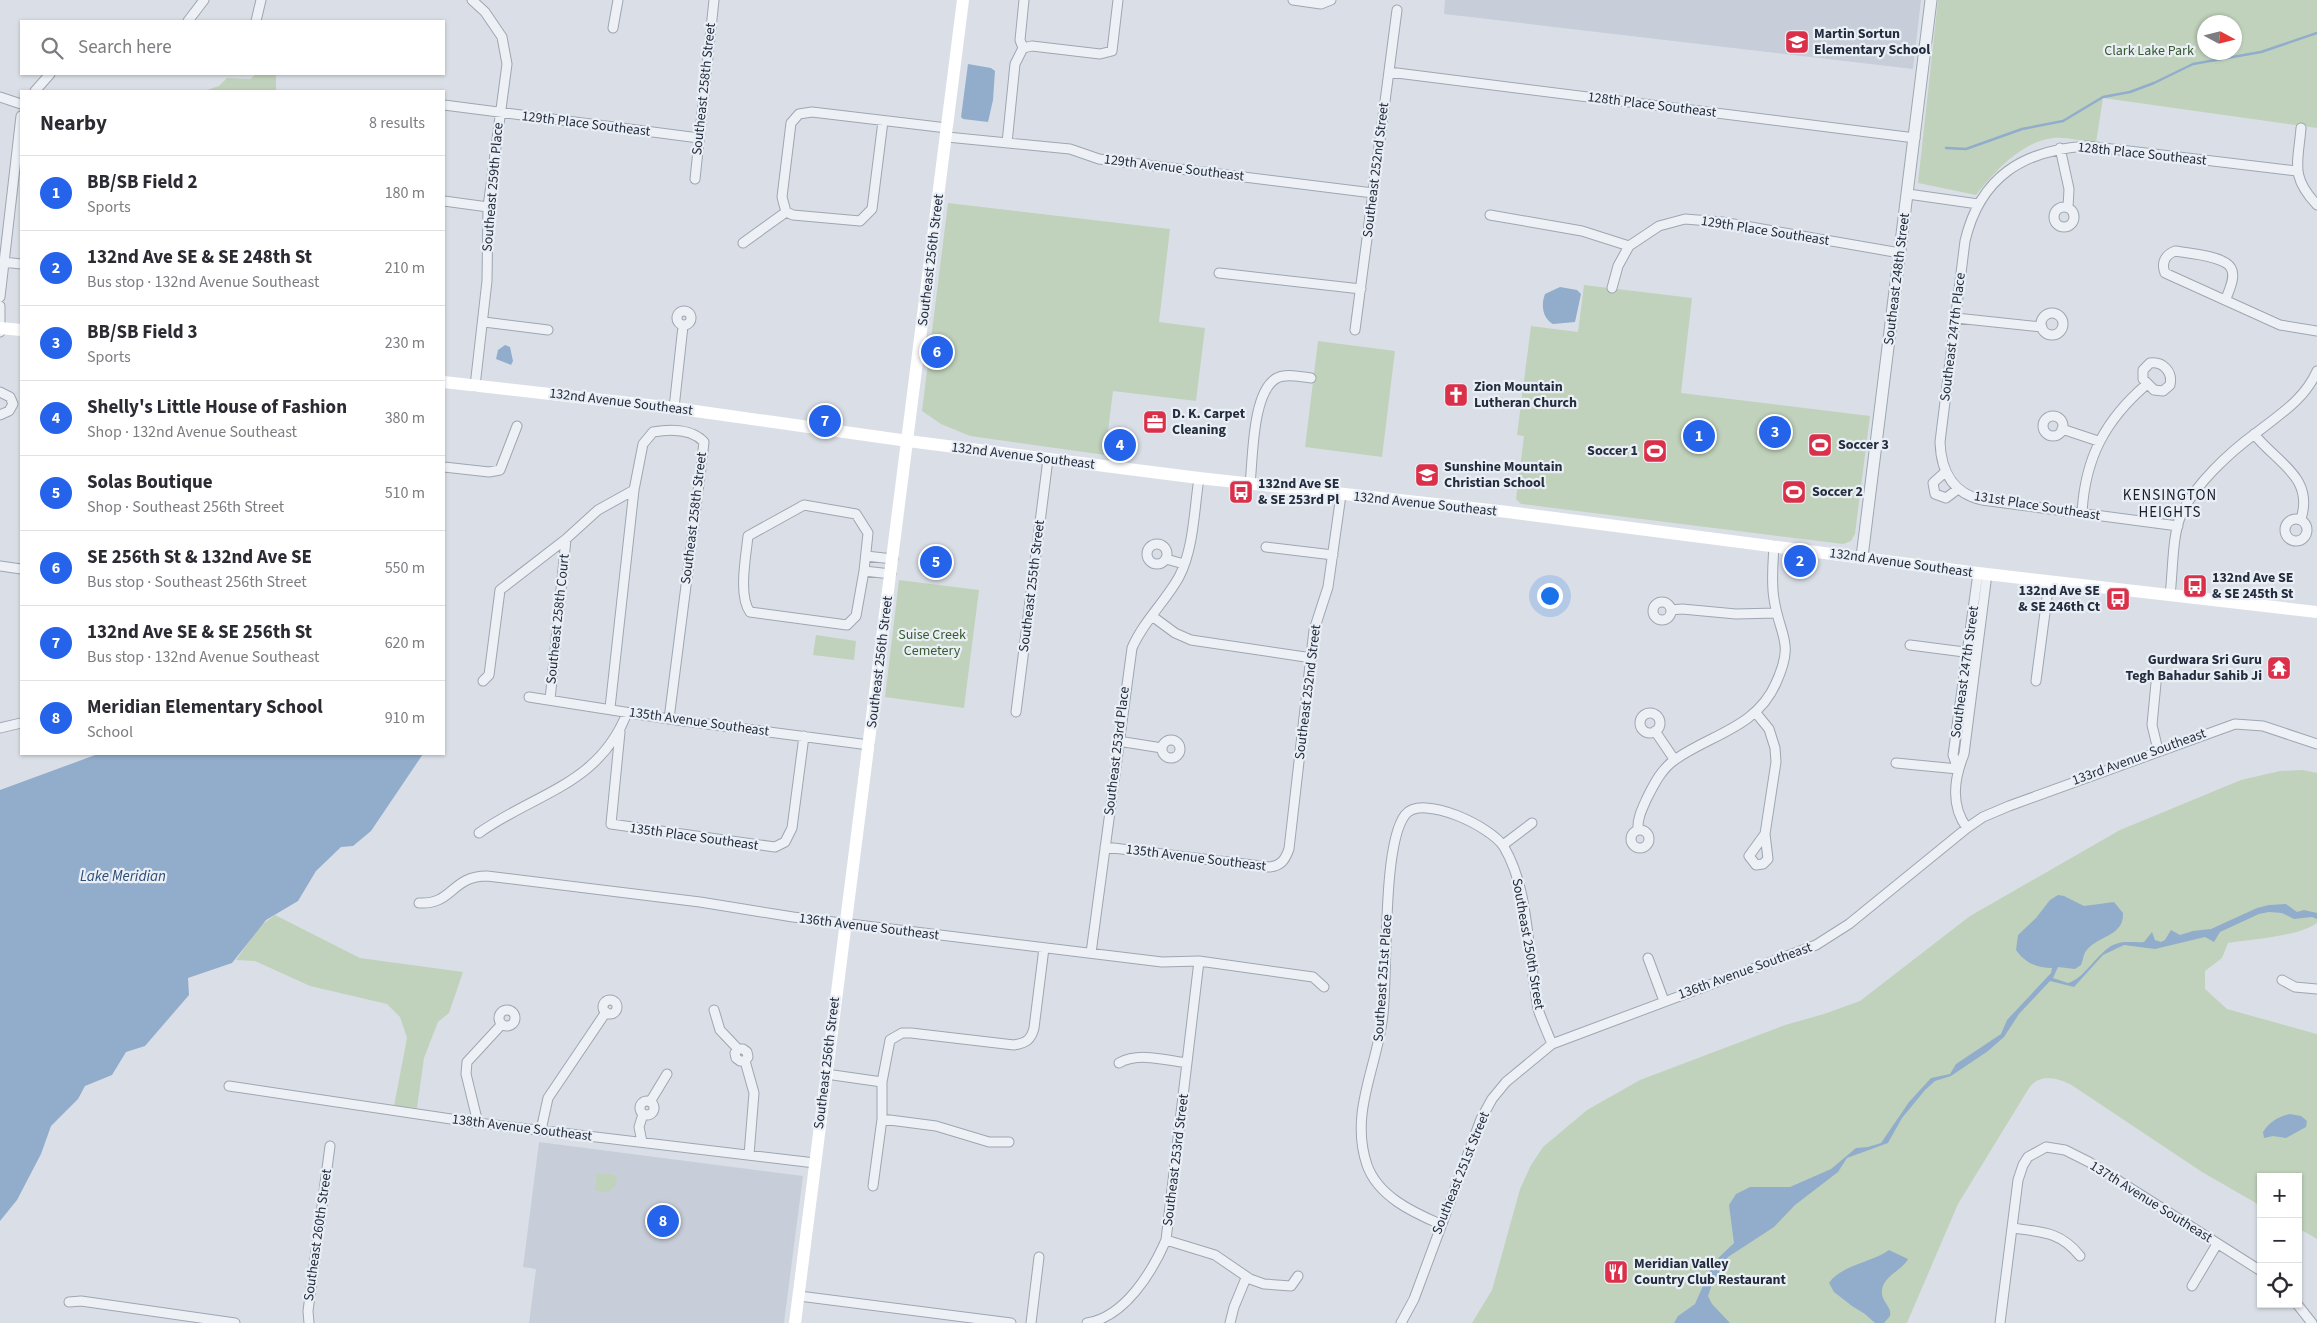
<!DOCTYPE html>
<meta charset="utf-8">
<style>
:root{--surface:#fff;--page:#f2f2f3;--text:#2b2b33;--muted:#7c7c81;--line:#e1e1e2;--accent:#2563eb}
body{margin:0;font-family:"Source Sans 3",sans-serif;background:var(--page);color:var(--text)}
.controls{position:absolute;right:15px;bottom:15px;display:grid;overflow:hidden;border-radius:0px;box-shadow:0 1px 4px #0004}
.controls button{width:45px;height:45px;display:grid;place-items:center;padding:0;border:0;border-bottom:1px solid var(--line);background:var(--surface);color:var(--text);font:25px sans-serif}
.compass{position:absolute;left:2197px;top:15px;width:45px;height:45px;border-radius:50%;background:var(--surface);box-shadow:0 1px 4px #0004;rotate:97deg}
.you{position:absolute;left:1549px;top:595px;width:18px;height:18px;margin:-12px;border:4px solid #fff;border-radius:50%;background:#1a73e8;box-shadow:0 0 0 8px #1a73e833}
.badge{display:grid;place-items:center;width:32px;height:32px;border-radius:50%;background:var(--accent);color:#fff;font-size:16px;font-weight:700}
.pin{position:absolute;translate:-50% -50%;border:2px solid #fff;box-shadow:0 1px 5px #0006}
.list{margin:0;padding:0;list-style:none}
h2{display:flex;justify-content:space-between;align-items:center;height:65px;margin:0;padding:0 20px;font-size:21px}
h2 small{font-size:16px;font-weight:400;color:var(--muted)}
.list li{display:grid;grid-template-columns:32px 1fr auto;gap:15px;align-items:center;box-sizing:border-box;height:75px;padding:0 20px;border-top:1px solid var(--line)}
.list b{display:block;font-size:19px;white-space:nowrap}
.list p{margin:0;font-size:16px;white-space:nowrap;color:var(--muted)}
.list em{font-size:16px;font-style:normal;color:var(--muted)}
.icon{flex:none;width:28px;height:28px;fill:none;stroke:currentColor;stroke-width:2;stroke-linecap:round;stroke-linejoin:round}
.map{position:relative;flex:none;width:2317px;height:1323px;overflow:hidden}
.search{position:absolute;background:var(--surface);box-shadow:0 1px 4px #0004;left:20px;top:20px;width:425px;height:55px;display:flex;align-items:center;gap:12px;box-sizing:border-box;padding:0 18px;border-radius:0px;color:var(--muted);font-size:19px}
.panel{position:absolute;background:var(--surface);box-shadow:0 1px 4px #0004;left:20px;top:90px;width:425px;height:665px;border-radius:0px}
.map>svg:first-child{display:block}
</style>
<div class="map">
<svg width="2317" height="1323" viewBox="0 0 2317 1323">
<rect width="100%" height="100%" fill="#dadfe7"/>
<path fill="#c8ced9" d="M1445,0H1921L1913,69L1444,14Z
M539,1142L803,1176L784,1323H529L536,1269L523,1267Z"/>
<path fill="#c0d2bb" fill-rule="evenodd" d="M1938,0H2317V128L2103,98L2096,143C2083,141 2066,137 2053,138C2021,142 1995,171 1976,195L1918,183ZM2204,22H2234V52H2204Z
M256,74H276V91H204L219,86L227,78L250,79Z
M948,203L1170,229L1159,322L1205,328L1196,401L1113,391L1105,455L970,436L941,424L922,411Z
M1584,285L1692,298L1681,393L1870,416L1855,534L1851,541L1843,544L1521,504L1516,499L1524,436L1517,435L1531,326L1578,332Z
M1318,341L1395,351L1382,457L1305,447Z
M899,580L979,590L964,708L885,697Z
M816,635L856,641L854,660L813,655Z
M2303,770L2317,773V923C2297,937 2253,939 2228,943L2222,958L2205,971V989L2227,1009L2317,1034V1239L2298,1228V1177H2261V1206L2202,1172L2073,1086C2059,1078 2040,1073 2029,1088L1958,1204L1907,1323H1472L1492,1290L1520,1189L1531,1165L1543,1147L1587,1110L1640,1080L1785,1025L1824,1014L1860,1001L1970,916L2120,830L2241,780L2280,771Z
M275,915L360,958L463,972L449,1013L438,1022L424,1058L417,1108L394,1106L407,1038L400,1017L387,1004L310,986L255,961L236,960L260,926Z
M596,1173L613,1174L617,1178L616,1185L609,1192L595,1191Z"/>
<path fill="#91adcb" d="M968,64L991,68L995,71L993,100L988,122L963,119L961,117Z
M1560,287L1577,290L1581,294L1575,322L1553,324C1542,318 1541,304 1545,294Z
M505,345L510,347L513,361L511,365L496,359L498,350Z
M98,754H423L371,831L353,846L341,847L316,871L298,901L266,920L232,963L188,978L189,995L145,1046L126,1052L112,1075L85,1086L78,1099L51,1126L41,1154L17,1200L0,1221V790Z
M2058,895L2064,896L2084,906L2114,902L2123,913C2124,937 2098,935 2086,951C2083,955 2083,961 2081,965L2075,969L2058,967L2053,978L2068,983C2084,979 2096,954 2113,945C2124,940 2133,943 2144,942L2152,932L2155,940L2161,942L2165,940L2171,930L2180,935L2193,931L2211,929L2257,908L2269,905L2286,904L2297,912L2304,910L2317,913V919L2312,917L2294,919L2282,913L2269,912L2259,914L2220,932L2214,942L2205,937L2155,949L2124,945L2103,955L2074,987L2050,981L2019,1014L2004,1037L1988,1051L1951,1076L1935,1081L1925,1090L1902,1118L1888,1143L1847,1158L1838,1172L1795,1205L1774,1227L1728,1257L1712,1284L1708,1296L1712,1304L1730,1323H1674L1678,1316L1695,1304L1713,1263L1734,1243L1729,1205L1736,1194L1750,1187H1790L1831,1169L1856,1148L1868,1147L1881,1143L1909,1102L1931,1078L1950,1074L1956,1064L2001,1034L2007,1020L2051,973L2052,968C2037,968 2025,963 2016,950L2018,935L2036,918L2050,900Z
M2290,1114L2301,1116L2307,1121L2306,1127L2286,1138L2273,1136L2264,1138L2263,1132C2269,1122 2279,1116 2290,1114Z
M1889,1250L1908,1259C1902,1271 1880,1277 1882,1294C1883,1303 1892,1307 1890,1316L1884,1323H1875L1865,1314L1852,1306L1834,1292L1829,1283C1841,1265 1873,1262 1889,1250Z"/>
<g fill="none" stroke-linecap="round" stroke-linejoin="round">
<path stroke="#91adcb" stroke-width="2.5" d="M1946,148L1966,149L2022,129L2063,121L2103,97L2130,92L2154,83L2193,64L2261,52L2317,33"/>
<defs>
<path id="minor" d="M472,0L485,12L502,37L507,64L488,207L487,281L475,386
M1293,0L1321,4L1331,0
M188,21L204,0
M256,21L261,0
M613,28L618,0
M1023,48L1032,46L1100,54L1112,51L1118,0
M1389,72L1915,138
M35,91L50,74
M0,97L21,104
M444,105L699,138
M2301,128C2298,164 2290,176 2317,205
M947,137L1070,149L1099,159L1373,193
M1007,143L1015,64L1023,48L1020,40L1024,0
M2060,148L2069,189L2068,208
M695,179L714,0
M1908,194L1978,204
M444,201L488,207
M2054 217a10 10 0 1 1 20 0a10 10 0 1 1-20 0Z
M786,212L782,197L791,123L799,114L812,112L947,128
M1490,215L1582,231L1629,246
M743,243L786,212L793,215L860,221L872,209L883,121
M3,262L21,264
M1219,273L1361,289
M1612,288L1618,266L1629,246L1659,226L1685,219L1722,222L1900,253
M0,297L21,116
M2226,299C2229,290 2236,277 2231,268C2225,256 2188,253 2175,251C2165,255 2161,263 2165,273L2280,325L2317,331
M0,306V332
M677 318a7 7 0 1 1 14 0a7 7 0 1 1-14 0Z
M2041 324a11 11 0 1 1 22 0a11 11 0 1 1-22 0Z
M1956,318L2042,327
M484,322L548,330
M1355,330L1397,10
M2150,363C2163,361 2173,372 2170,385L2163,391L2154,390L2143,379V370Z
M0,392L10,397L13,404L9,411L0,415
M674,408L683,326
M2043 426a10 10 0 1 1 20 0a10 10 0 1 1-20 0Z
M2062,429L2098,441
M2254,434C2278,464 2314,477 2301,519
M444,467L489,472L500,470L517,426
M1945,472L1933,483L1935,494L1946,498L1958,489
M1250,484C1253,459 1252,391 1277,378C1286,373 1301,377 1311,378
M804,505L856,514L868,533L864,571L856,616L847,625L750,612C738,596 746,556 748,536Z
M2082,513C2085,458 2105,420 2147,384
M2285 530a11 11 0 1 1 22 0a11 11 0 1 1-22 0Z
M2178,526L1982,500C1952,493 1941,471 1940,442L1965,241C1980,177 2023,150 2087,146L2297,171
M1147 554a10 10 0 1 1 20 0a10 10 0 1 1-20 0Z
M1266,547L1333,555
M866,556L893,559
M1166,559L1184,564
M0,566L21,569
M864,571L891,574
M2170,595C2173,572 2172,536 2181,515C2194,485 2230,452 2256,433C2280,414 2304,400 2317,371
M1653 611a9 9 0 1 1 18 0a9 9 0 1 1-18 0Z
M1671,610L1682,609L1736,614L1776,613
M1152,616L1175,633L1191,640L1312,658
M1910,645L1972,653
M483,681L489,675L500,590L566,539L598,510L634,490
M2036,681L2049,582
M2156,683L2152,725L2158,750
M529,697L669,719L869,745
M550,700L566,539
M610,708L634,490L643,444L653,432C670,429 692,429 704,442L701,468L669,719
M1016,712L1048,459
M1756,713L1769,729L1775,748L1776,762L1765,834L1768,859L1763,864L1756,865L1749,856L1765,834
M1640 723a10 10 0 1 1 20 0a10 10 0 1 1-20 0Z
M0,728L21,723
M1655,731L1674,759
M620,732L611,824L775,847L785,842L792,828L804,736
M1162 749a9 9 0 1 1 18 0a9 9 0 1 1-18 0Z
M1118,741L1162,748
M1896,763L1958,769
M1958,769L1953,755L1978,573
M1967,828C1950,805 1954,779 1964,754L1987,574
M1638,830C1637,819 1642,809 1647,798C1654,784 1662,768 1676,759C1712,734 1757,727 1776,683C1795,641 1780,638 1774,599C1771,581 1773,564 1774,546
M1631 839a9 9 0 1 1 18 0a9 9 0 1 1-18 0Z
M479,833C535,793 599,785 627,713
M1503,845L1532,823
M1105,847L1269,867C1281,866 1285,860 1289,849L1314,630L1328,587L1341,495
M419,903C453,905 451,876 487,876L700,902L793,917L1162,962L1199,961L1313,977L1324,987
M1091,953L1132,648C1143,622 1165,602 1179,577C1194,548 1194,510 1199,478
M1648,958L1664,1001
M2282,980L2295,987L2317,989
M603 1007a7 7 0 1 1 14 0a7 7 0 1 1-14 0Z
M714,1010L720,1030L738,1049H743L747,1052L748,1057L745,1061H740L736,1058L735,1053L738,1049
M499 1018a8 8 0 1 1 16 0a8 8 0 1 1-16 0Z
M745,1061L754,1093L749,1155
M1119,1063C1139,1052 1165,1060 1187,1063
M826,1074L882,1082
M229,1086L478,1123L815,1163
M640 1108a7 7 0 1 1 14 0a7 7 0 1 1-14 0Z
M650,1102L667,1074
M882,1119L936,1126L989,1142H1009
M478,1123L466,1074L467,1062L502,1024
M541,1130L548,1098L606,1012
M642,1142L639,1127L643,1114
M873,1186L882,1119V1082L890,1040L902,1033H911L1014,1045C1026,1043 1031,1040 1034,1028L1044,948
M1440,1224C1412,1212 1378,1196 1367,1165C1349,1112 1378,1066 1383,1014C1388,971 1382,845 1405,815C1422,793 1492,827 1504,847C1527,886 1527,938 1534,982C1536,992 1536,1003 1539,1012C1543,1023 1548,1034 1552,1044
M2012,1228C2041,1232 2060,1231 2080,1256
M1166,1240L1215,1255L1250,1279L1264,1284L1291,1286L1298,1276
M2192,1286L2217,1244
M799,1296L1011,1323
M69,1302L81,1301L235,1323
M2297,1304L2312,1323
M309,1323L308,1311L330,1146
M1031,1323L1039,1257
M1087,1323C1125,1317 1152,1272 1166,1240L1199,961
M1230,1323L1234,1307L1246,1278
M1401,1323L1414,1299L1481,1119L1492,1099L1506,1082L1552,1044L1816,945L1849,924L1967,828L1983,817L2009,806L2235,724L2263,726L2317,744
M2000,1323L2018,1180L2023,1165L2028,1157L2046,1147L2065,1150L2089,1162L2261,1271"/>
<path id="tertiary" d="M1862,557L1931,0"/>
</defs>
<use href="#minor" stroke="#9fa6b1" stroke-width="11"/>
<use href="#tertiary" stroke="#9fa6b1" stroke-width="13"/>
<use href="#minor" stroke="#edf0f5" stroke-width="9"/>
<use href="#tertiary" stroke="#edf0f5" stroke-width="11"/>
<path stroke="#fff" stroke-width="12" d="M0,328L21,330
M444,382L674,408L908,441L1199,478L1508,512L1978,573L2317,612
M795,1323L963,0"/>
</g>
<defs>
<symbol id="school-square" viewBox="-11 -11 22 22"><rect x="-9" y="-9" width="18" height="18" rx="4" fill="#db3049" stroke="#eaeef5"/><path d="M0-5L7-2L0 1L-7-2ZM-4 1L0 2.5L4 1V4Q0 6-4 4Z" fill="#fff"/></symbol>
<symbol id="church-square" viewBox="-11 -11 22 22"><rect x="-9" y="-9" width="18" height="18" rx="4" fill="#db3049" stroke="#eaeef5"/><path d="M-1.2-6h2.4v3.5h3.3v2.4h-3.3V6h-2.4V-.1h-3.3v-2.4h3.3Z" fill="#fff"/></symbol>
<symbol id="office-square" viewBox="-11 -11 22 22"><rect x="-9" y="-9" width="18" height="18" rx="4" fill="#db3049" stroke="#eaeef5"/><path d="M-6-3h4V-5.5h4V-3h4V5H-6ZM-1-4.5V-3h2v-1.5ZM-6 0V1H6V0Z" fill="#fff"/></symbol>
<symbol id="stadium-square" viewBox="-11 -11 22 22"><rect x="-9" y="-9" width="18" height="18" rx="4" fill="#db3049" stroke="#eaeef5"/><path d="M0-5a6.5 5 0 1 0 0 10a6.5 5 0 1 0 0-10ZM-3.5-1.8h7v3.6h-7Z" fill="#fff"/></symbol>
<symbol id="bus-square" viewBox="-11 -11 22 22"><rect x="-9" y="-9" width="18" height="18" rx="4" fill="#db3049" stroke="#eaeef5"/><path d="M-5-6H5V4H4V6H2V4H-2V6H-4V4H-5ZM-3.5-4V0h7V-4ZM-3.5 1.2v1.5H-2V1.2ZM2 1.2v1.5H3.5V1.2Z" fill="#fff"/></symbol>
<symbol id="temple-square" viewBox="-11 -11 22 22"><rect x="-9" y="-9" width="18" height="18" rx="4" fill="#db3049" stroke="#eaeef5"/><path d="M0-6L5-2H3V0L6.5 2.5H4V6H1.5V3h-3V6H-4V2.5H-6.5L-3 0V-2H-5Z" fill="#fff"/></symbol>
<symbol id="restaurant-square" viewBox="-11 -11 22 22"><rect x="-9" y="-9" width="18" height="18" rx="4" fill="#db3049" stroke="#eaeef5"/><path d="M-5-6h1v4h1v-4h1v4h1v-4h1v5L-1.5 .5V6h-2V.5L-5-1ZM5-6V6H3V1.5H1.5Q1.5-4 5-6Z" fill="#fff"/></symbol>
</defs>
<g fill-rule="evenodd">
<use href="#school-square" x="1783" y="28" width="28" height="28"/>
<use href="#church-square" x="1442" y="381" width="28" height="28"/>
<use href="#office-square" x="1141" y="408" width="28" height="28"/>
<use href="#stadium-square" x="1806" y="431" width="28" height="28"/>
<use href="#stadium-square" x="1641" y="437" width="28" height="28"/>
<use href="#school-square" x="1413" y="461" width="28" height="28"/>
<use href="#bus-square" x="1227" y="478" width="28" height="28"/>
<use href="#stadium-square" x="1780" y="478" width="28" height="28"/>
<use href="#bus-square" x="2181" y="572" width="28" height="28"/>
<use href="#bus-square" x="2104" y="585" width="28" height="28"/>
<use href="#temple-square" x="2265" y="654" width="28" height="28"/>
<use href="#restaurant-square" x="1602" y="1258" width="28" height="28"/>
</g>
<g text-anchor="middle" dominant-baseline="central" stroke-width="4.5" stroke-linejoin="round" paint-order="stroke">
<g font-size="14" font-weight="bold" fill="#232d3e" stroke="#eaeef5" text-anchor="start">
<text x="1814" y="34">Martin Sortun<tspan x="1814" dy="16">Elementary School</tspan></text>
<text x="1474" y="387">Zion Mountain<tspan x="1474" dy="16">Lutheran Church</tspan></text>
<text x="1172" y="414">D. K. Carpet<tspan x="1172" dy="16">Cleaning</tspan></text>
<text x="1838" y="445">Soccer 3</text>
<text x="1638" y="451" text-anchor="end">Soccer 1</text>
<text x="1444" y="467">Sunshine Mountain<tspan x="1444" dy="16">Christian School</tspan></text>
<text x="1258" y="484">132nd Ave SE<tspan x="1258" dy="16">&amp; SE 253rd Pl</tspan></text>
<text x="1812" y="492">Soccer 2</text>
<text x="2212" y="578">132nd Ave SE<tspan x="2212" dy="16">&amp; SE 245th St</tspan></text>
<text x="2100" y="591" text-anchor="end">132nd Ave SE<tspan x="2100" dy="16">&amp; SE 246th Ct</tspan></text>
<text x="2262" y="660" text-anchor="end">Gurdwara Sri Guru<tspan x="2262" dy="16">Tegh Bahadur Sahib Ji</tspan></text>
<text x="1634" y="1264">Meridian Valley<tspan x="1634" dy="16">Country Club Restaurant</tspan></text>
</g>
<g font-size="14" fill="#375b2f" stroke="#eaeef5">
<text x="2149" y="51">Clark Lake Park</text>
<text x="932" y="635">Suise Creek<tspan x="932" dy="16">Cemetery</tspan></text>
</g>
<g font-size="14" fill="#232d3e" stroke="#eaeef5">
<text transform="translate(704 89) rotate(-84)">Southeast 258th Street</text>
<text transform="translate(1652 105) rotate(7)">128th Place Southeast</text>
<text transform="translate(586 124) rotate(7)">129th Place Southeast</text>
<text transform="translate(2142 154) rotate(6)">128th Place Southeast</text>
<text transform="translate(1174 168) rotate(7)">129th Avenue Southeast</text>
<text transform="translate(1376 170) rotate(-83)">Southeast 252nd Street</text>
<text transform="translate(493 187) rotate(-85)">Southeast 259th Place</text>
<text transform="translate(1765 231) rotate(9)">129th Place Southeast</text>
<text transform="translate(931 260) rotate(-83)">Southeast 256th Street</text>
<text transform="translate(1897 279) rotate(-83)">Southeast 248th Street</text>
<text transform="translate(1953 337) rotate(-83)">Southeast 247th Place</text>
<text transform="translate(621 402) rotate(7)">132nd Avenue Southeast</text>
<text transform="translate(1023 456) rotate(7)">132nd Avenue Southeast</text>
<text transform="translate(1425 504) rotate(6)">132nd Avenue Southeast</text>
<text transform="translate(2037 506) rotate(9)">131st Place Southeast</text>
<text transform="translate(694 518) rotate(-83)">Southeast 258th Street</text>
<text transform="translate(1901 563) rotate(8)">132nd Avenue Southeast</text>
<text transform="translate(1032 586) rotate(-83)">Southeast 255th Street</text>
<text transform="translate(558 619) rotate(-84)">Southeast 258th Court</text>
<text transform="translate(880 662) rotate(-83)">Southeast 256th Street</text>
<text transform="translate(1965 672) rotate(-82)">Southeast 247th Street</text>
<text transform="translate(1308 692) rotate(-83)">Southeast 252nd Street</text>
<text transform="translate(699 722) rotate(8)">135th Avenue Southeast</text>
<text transform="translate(1117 751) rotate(-83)">Southeast 253rd Place</text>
<text transform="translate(2139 757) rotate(-20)">133rd Avenue Southeast</text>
<text transform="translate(694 837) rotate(8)">135th Place Southeast</text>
<text transform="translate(1196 858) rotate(7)">135th Avenue Southeast</text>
<text transform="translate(869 927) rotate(7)">136th Avenue Southeast</text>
<text transform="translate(1528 944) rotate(80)">Southeast 250th Street</text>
<text transform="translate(1745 971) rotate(-20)">136th Avenue Southeast</text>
<text transform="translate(1383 978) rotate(-86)">Southeast 251st Place</text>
<text transform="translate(827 1063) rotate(-83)">Southeast 256th Street</text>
<text transform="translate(522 1128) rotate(7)">138th Avenue Southeast</text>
<text transform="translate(1176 1160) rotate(-83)">Southeast 253rd Street</text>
<text transform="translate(1461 1173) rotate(-68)">Southeast 251st Street</text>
<text transform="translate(2151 1202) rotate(32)">137th Avenue Southeast</text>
<text transform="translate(318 1235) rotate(-82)">Southeast 260th Street</text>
</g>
<g font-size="15" letter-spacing="1" fill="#161e2e" stroke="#eaeef5">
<text x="2170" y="495">KENSINGTON<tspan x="2170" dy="17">HEIGHTS</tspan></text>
</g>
<g font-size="15" font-style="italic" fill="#2a4b75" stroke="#eaeef5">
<text x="123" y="876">Lake Meridian</text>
</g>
</g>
</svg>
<div class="controls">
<button>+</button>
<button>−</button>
<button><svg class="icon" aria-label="locate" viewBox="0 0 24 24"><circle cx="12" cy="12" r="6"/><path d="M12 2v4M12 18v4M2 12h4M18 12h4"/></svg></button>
</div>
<svg class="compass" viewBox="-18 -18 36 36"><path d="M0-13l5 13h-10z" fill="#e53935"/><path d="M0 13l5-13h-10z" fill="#7c7c81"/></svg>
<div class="you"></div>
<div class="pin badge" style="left:1699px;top:436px">1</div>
<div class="pin badge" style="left:1800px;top:561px">2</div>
<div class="pin badge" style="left:1775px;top:432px">3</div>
<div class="pin badge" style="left:1120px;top:445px">4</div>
<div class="pin badge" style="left:936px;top:562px">5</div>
<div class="pin badge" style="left:937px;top:352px">6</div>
<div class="pin badge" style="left:825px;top:421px">7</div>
<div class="pin badge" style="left:663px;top:1221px">8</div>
<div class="search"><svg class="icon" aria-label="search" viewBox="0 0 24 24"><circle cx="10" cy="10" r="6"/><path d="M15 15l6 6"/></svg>Search here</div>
<section class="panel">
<h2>Nearby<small>8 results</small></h2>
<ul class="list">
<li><span class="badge">1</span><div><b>BB/SB Field 2</b><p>Sports</p></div><em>180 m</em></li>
<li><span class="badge">2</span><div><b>132nd Ave SE &amp; SE 248th St</b><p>Bus stop · 132nd Avenue Southeast</p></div><em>210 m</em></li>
<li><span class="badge">3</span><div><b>BB/SB Field 3</b><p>Sports</p></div><em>230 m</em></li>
<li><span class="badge">4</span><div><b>Shelly's Little House of Fashion</b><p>Shop · 132nd Avenue Southeast</p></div><em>380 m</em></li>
<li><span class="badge">5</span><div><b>Solas Boutique</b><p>Shop · Southeast 256th Street</p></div><em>510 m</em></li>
<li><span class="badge">6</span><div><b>SE 256th St &amp; 132nd Ave SE</b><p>Bus stop · Southeast 256th Street</p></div><em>550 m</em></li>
<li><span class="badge">7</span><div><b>132nd Ave SE &amp; SE 256th St</b><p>Bus stop · 132nd Avenue Southeast</p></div><em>620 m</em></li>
<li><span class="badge">8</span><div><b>Meridian Elementary School</b><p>School</p></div><em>910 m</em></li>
</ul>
</section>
</div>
